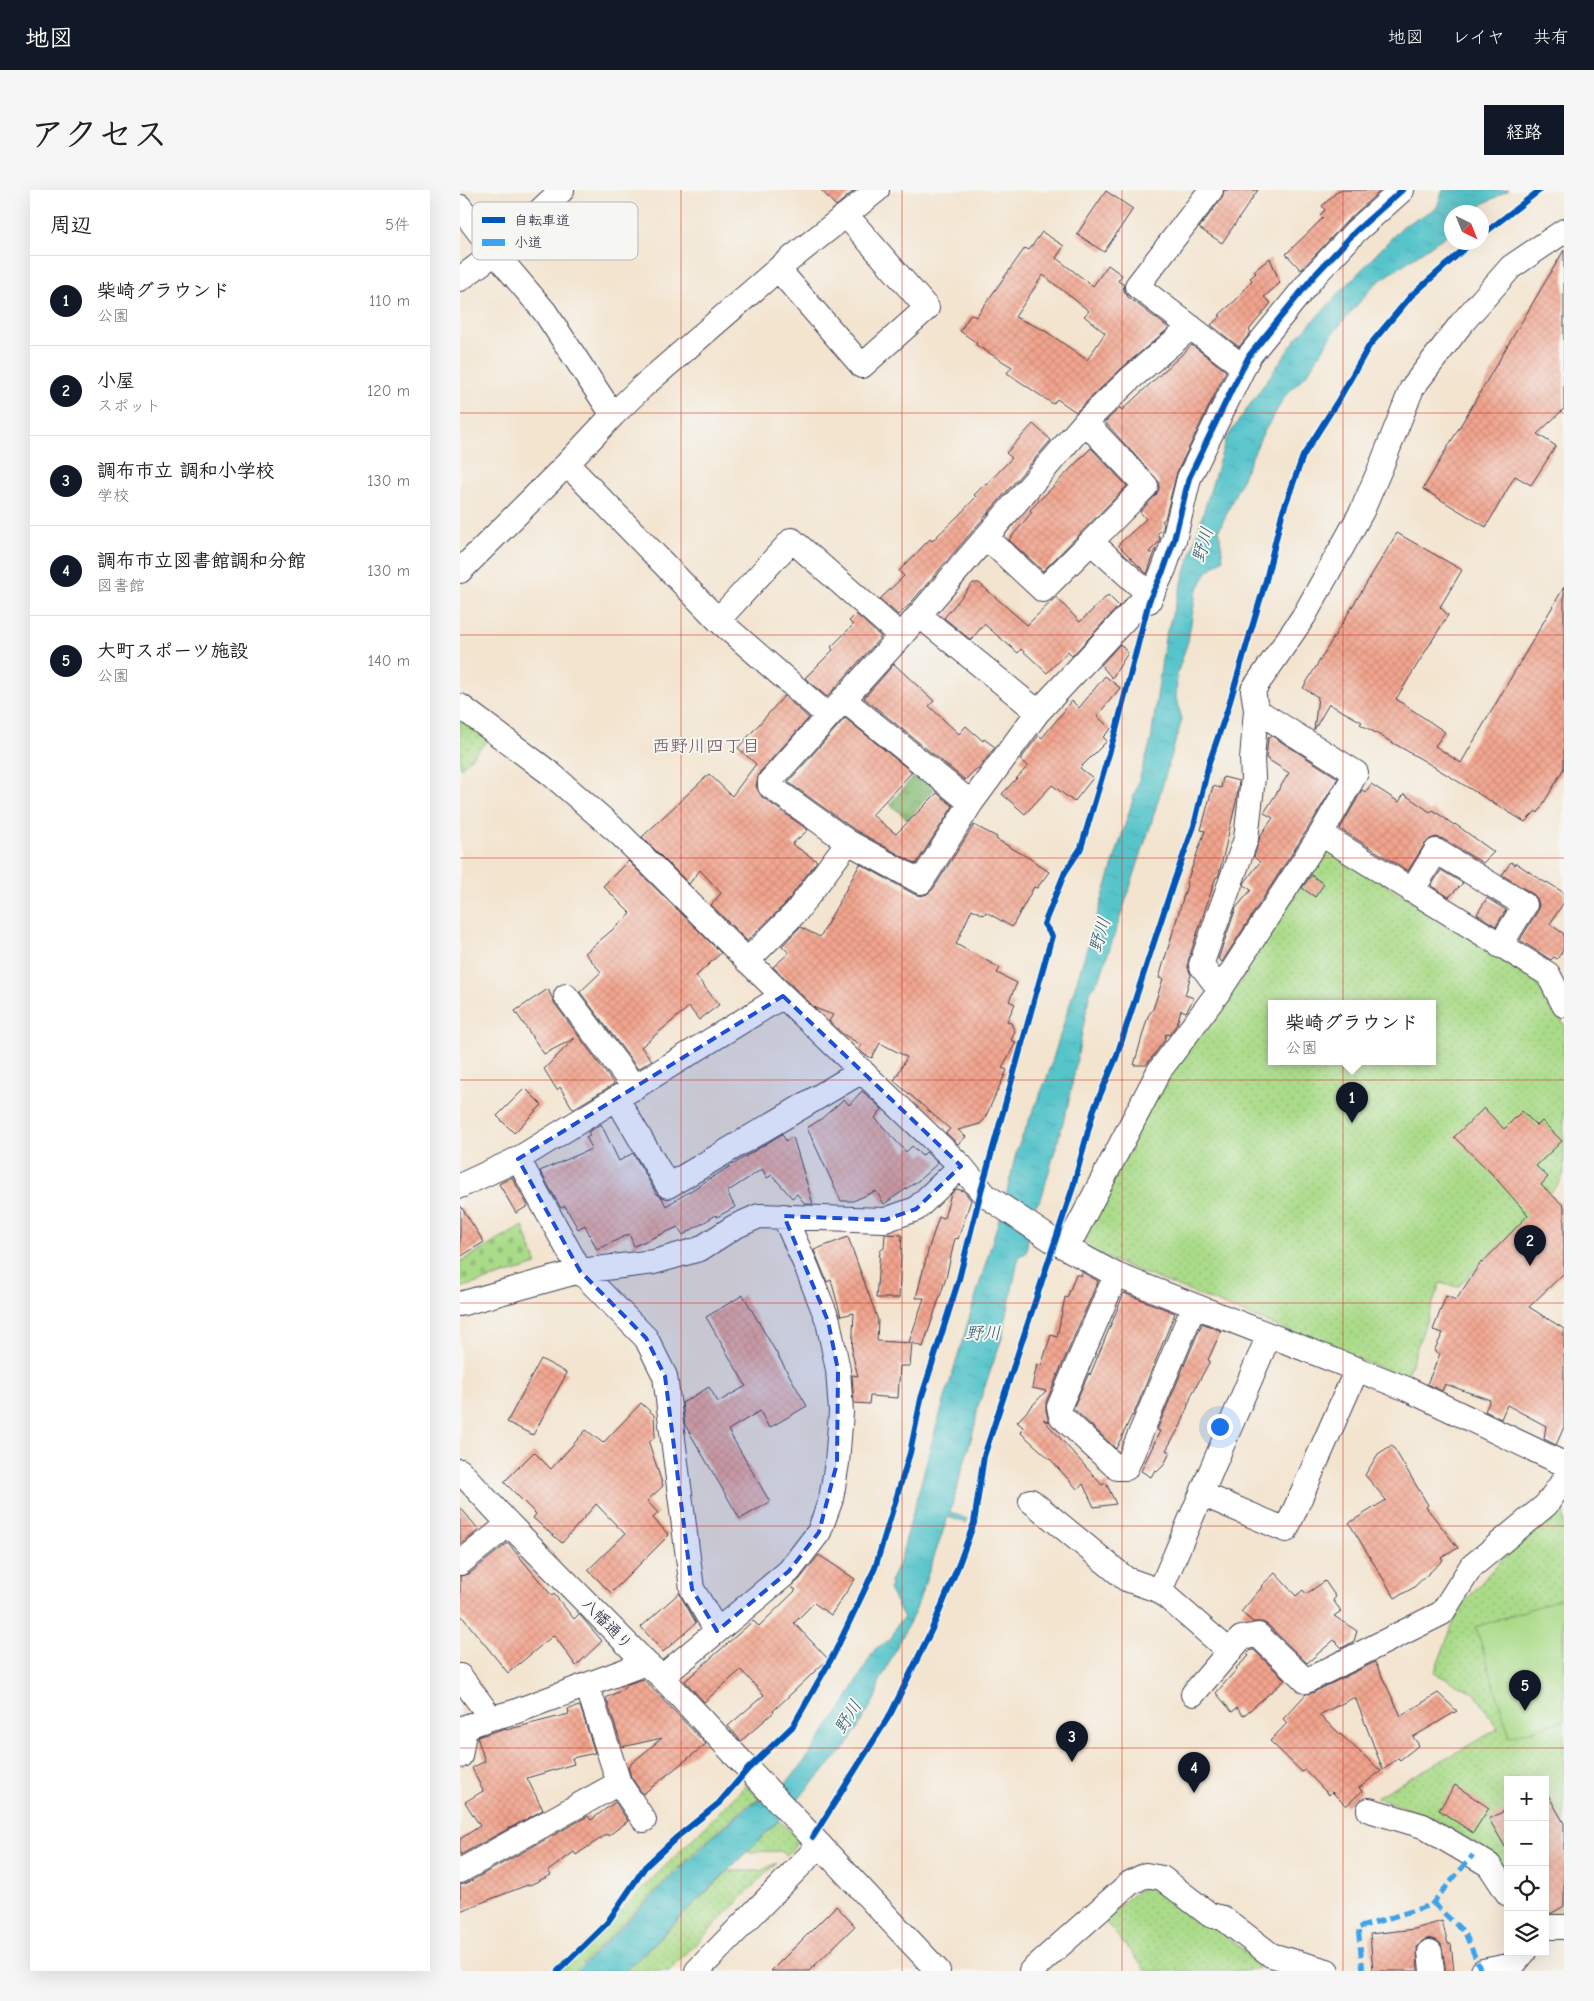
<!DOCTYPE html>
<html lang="ja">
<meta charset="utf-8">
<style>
:root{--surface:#fff;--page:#f6f6f6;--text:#202124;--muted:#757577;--line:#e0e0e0;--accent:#111827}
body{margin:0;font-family:"Comic Neue","Klee One",sans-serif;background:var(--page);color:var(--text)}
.controls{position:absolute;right:15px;bottom:15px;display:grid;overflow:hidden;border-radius:0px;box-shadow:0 5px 20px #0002}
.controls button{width:45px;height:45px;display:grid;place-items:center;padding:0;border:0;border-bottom:1px solid var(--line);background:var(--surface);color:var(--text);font:25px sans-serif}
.compass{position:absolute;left:984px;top:15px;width:45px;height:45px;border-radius:50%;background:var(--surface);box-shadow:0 5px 20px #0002;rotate:137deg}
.you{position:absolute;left:759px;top:1236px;width:18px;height:18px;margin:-12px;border:4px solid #fff;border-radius:50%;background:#1a73e8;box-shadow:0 0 0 8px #1a73e833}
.badge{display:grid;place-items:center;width:32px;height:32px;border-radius:50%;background:var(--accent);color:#fff;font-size:16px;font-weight:700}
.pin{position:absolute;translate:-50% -41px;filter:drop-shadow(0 1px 2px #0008)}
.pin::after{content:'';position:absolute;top:26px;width:18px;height:15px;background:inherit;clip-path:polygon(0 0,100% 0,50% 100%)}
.popup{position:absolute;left:808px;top:810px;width:168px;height:65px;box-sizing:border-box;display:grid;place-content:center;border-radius:0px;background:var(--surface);filter:drop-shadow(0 1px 4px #0005);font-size:16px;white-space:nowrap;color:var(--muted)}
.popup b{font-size:19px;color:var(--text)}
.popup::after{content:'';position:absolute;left:50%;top:100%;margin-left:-10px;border:10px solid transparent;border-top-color:var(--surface)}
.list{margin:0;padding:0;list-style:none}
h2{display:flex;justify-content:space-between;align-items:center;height:65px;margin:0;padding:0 20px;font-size:21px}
h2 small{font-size:16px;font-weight:400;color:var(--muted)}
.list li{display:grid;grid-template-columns:32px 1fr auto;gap:15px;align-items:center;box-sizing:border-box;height:90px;padding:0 20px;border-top:1px solid var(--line)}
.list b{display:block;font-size:19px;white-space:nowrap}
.list p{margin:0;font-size:16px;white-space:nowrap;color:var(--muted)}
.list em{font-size:16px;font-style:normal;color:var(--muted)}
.icon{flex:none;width:28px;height:28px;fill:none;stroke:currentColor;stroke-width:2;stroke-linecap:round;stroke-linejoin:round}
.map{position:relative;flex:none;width:1104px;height:1781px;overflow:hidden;border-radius:0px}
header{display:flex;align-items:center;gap:30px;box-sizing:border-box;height:70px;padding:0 25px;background:var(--accent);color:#fff}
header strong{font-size:24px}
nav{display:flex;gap:28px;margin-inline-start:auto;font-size:18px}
.intro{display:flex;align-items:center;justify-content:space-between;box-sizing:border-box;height:120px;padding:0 30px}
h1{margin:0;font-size:35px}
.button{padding:12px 22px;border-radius:0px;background:var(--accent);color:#fff;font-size:18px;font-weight:700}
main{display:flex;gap:30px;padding:0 30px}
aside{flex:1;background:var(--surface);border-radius:0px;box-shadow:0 5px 20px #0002}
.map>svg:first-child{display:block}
</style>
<header>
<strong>地図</strong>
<nav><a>地図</a><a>レイヤ</a><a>共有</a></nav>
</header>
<div class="intro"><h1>アクセス</h1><a class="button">経路</a></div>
<main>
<aside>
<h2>周辺<small>5件</small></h2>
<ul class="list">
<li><span class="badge">1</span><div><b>柴崎グラウンド</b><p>公園</p></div><em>110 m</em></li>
<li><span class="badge">2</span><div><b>小屋</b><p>スポット</p></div><em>120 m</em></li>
<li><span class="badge">3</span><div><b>調布市立 調和小学校</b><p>学校</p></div><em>130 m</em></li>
<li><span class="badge">4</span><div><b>調布市立図書館調和分館</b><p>図書館</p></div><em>130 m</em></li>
<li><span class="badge">5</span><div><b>大町スポーツ施設</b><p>公園</p></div><em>140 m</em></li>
</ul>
</aside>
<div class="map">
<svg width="1104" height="1781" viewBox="0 0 1104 1781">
<defs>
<pattern id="grass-dots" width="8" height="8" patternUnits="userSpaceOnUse" patternTransform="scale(1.25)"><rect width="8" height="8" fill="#aadb89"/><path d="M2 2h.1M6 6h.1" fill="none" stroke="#92bc77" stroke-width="1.8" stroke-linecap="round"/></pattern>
<pattern id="forest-crowns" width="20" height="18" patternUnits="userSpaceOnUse" patternTransform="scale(1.25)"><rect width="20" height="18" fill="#87bb75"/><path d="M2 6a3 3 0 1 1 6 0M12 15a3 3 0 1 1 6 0" fill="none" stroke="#6e9861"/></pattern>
<pattern id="cemetery-stones" width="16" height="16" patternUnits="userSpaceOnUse" patternTransform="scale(1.25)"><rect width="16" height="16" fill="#aadb89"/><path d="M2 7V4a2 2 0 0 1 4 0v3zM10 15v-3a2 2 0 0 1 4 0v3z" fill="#92bc77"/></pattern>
<pattern id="water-ripples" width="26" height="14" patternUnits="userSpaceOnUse" patternTransform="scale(1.25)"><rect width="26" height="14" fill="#57c5cb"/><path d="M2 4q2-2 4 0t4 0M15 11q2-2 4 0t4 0" fill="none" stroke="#4ba9af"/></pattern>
<pattern id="building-cross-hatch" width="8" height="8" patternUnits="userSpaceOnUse" patternTransform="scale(1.25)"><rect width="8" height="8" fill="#f2a48d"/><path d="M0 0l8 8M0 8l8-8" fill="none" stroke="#cf8d7b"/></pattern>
</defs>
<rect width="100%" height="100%" fill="#f6f6f2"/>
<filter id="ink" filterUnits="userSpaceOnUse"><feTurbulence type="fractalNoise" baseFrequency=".02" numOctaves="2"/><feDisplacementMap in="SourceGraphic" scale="10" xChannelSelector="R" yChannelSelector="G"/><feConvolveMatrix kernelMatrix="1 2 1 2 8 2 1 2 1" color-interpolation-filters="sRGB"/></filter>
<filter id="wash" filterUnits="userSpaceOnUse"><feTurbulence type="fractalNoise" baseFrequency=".0096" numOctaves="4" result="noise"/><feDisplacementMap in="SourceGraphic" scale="20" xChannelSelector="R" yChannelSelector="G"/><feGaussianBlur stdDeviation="1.12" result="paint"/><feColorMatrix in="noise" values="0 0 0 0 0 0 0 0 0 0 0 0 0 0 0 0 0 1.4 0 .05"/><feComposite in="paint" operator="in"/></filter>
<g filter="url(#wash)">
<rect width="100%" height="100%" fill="#f3e4cf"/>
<path fill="url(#grass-dots)" stroke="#667e62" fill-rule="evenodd" d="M0,523L33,545L1,578L0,577Z
M870,659L1073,788L1104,834V984L1097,996L998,1097L980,1093L946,1188L626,1060L618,1047L709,882L766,805L780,792L859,662ZM812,814H972V872H812Z
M1104,1309V1725L1085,1724V1590H1048V1685L1035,1665L973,1628L916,1607L1038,1539L1015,1503L974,1483L999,1419L1038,1373L1080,1339Z
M286,1595L300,1610L289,1614L242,1655L115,1781H100Z
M319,1631L337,1648C336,1656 333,1660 326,1665L321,1661L287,1662Z
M316,1673L209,1781H167L268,1681H301Z
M685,1695L701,1698L728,1716L803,1776L786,1781H687L643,1729Z"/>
<path fill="url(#forest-crowns)" stroke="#546e58" d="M458,581L476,596L448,630L430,614Z"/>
<path fill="url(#cemetery-stones)" stroke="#667e62" d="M63,1036L77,1075L0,1098V1072Z"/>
<path fill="#aadb89" stroke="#667e62" d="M1103,1408L1104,1530L1050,1547L1016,1437Z"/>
<path fill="url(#water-ripples)" stroke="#3c7483" d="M983,0H1049L1023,14L1014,22H992L991,42L915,94L874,142L848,183L826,205L802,245L759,340L763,369L747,382L736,402L728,451L717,484L716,509L722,529L691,634L641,785L630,802L608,915L581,1009L569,1023L570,1031L566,1063L559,1066L542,1148L518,1216L515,1235L490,1322L507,1329L506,1333L488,1327L455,1421L419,1493L416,1507L386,1557L310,1639L165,1781H117L246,1653L290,1615L302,1610L318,1597L326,1593L341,1576L381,1519L415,1459L431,1449L438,1433L444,1428L429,1399L431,1396L430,1392L440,1371L473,1248L546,1006L557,959L587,888L691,551L705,448L766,249L836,149L943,36L977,18Z"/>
<g id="blocks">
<path fill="url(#building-cross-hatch)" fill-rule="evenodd" d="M361,0H395L376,16Z
M764,0H798L762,53L739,38L762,8Z
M879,0H921L886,32L841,80L826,64L863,28L860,25L865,20L862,16Z
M646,1L673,19L644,62L617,44Z
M582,42L604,56L596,68L633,96L648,75L662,85L658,91L663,94L664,101L668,107L709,138L662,178L616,222L597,209L593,214L547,183L552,177L516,155L517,153L500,141L511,124L516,127L565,58L569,60ZM583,85L629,121L624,126L645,143L627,170L584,140L555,127Z
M1104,60V219L1077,244L1096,256L1071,295L1055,286L1026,337L963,299Z
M810,68L820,93L804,107L811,113L789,140L791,142L779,157L751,135L761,126L759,125L777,109L792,90L790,88L796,83L794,81Z
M732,155L766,181L717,282L705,329L702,331L704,333L703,339L697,344L700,348L698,353L689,362L691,364L696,359L687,384L658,355L686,329L680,322L696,305L699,299V292L645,232L660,218L662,220Z
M573,234L591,250L448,416L438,425L420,409L444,386L439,381L470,349L472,351L501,323L516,307L514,305L525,294L526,295L552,268L546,263Z
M631,258L667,296L583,381L549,350L572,322L570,320Z
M937,343L1002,380L980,417L988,425L936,509L985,542L975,556L1001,573L1104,397V578L1078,623L1076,621L1065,632L961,569L900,534L902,532L869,514L854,540L858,507L843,498Z
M513,393H519L567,435L596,407L620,432L648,405L659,416L612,466L608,461L587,483L561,459L558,463L524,434L511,450L484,428Z
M396,424L421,447L367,507L345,488L373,460L371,457L393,435L389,431Z
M660,454L668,463L652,488L641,475Z
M434,474L474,511L469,516L499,544L506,536L523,551L524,549L535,557L518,580L516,579L505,590L404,508Z
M645,486L660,498L637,526L651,539L643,547L647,551L620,578L633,588L614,612L592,595L565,624L542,604L568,576L560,570L579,545L582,548L612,511L619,518Z
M324,506L349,528L300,582L296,596L302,607L348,640L332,654L357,671L326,713L287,751L251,715L261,703L240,680L229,694L182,647L249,584L272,606L296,574L278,558Z
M385,528L452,582L412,625L436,644L477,603L493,616L456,674L395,640L328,592Z
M812,546L878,588L849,637L762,772L758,769L776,718L791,700L784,695L785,692L800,672L794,667L800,646L813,628L804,623L829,583L806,568L808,548Z
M763,587L779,591L776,612L759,684L758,687H756L728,771V778L731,785L725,805L734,808L726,822L721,820L717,834L709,845L706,844L704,851L686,875H674L688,826L693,819L703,789L699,788L727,695L726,694L745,641L741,640L753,596L761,598Z
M911,594L939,612L944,604L970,622L973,620L994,635L995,634L1034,662L1023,673L983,649L976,647L970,649L965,654L948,681L880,639L902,600L906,602Z
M514,635L537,647L536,649L569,668L589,682L577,698L574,697L552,737L526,722L524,725L512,719L496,754L540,778L537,783L557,793L549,811L555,814L547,831L551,833L555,842L551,850L556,852L542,878L547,880L524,930L520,934L498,940L506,947L498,954L486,943L490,939L434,891L447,867L420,853L412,868L405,865L399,859L401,855L383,844L369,831L373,825L355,818L313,777L329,763L322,756L340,737L360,747L400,674L454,704L461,706L467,704L473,699Z
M168,671L261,763L236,786L259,815L239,830L229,817L181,857L192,870L178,879L120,802L141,782L125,763L171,724L143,696Z
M1051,672L1055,675L1056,673L1086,693L1087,692L1104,703V712L1090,734L1104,744V759L1097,769L1094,767L1091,770L1060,750L1077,722L1079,715L1077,708L1073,704L1042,685Z
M981,680L1003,693L989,707L971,696Z
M851,685L864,694L855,707L842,698Z
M1027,708L1046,720L1036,736L1017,724Z
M88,799L95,814L154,894L113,919L100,897L97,900L84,879L115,848L84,864L55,821Z
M65,898L82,915L54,943L37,926Z
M402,901L422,919L415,928L446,962L452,956L462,966L466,962L478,973L459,990L424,1014L416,1001L393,1011H381L347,938L361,929L384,909L389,915Z
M1024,918L1044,939L1062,921L1077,936L1082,931L1102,951L1076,976L1088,987L1081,995L1104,1016V1083L1069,1117L1104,1139V1237L1096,1255L1084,1249L1086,1236L1047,1215L1041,1229L1025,1221L1030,1210L985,1194L982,1201L967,1194L980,1164L974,1161L983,1143L973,1140L986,1106L996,1110L1021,1072L1022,1073L1068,1025L1031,983L994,947Z
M141,934L159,971L173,963L196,1003L202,1008L206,1016L322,944L326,951L333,947L353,1014H345L337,1004L332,1008L312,985L307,988L302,979L267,1002L275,1017L257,1027L256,1025L223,1045L218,1037L174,1056L169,1044L137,1060L125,1035L118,1039L105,1016L101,1018L80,981L129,960L132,958L126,947L130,945L128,942Z
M52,987L68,1016L56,1023L39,994Z
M497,999L504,1001L511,1010L498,1049L495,1048L486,1088L463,1157L452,1153L450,1176H440L438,1208L410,1206L409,1214L394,1213L392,1185L398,1186L392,1163L394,1123L381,1126L371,1090L367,1092L354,1060L388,1047L418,1130L417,1151L451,1153L449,1152L464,1108H456L469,1057L479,1027L484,1028L491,1004Z
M0,1015L24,1052L0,1067Z
M425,1044L442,1045L439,1108H416L420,1061L424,1058Z
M622,1082L638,1091L586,1212V1220L589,1232L583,1229L642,1295L646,1293L656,1314L634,1317L623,1294L617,1299L591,1270L561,1243L563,1237L557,1232L586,1201L572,1198L577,1174L581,1176L591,1145L597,1147L605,1107L607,1108L616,1084L621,1086Z
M664,1103L715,1123L673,1226L672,1225L656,1259L613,1218L629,1183L630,1185Z
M283,1105L347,1216L309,1238L300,1221L268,1240L310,1312L280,1329L225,1235L222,1213L249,1197L258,1212L286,1196L246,1127Z
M742,1133L761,1141L748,1170L750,1171L732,1204L721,1235L706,1260L710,1262L704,1275L698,1281L695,1280L691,1287L681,1281L700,1241L697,1240Z
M81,1169L107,1183L73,1245L47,1232Z
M181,1213L194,1225L195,1246L189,1253L203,1296L187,1311L198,1323L193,1328L209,1345L151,1403L128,1380L165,1344L136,1314L102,1353L73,1328L76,1324L44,1292L74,1262L91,1279L126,1240L143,1253Z
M932,1255L968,1315L966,1317L998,1358L981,1368L983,1370L953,1398L935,1408L889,1333L926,1310L905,1285L918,1264Z
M0,1317L19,1340L0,1355Z
M48,1353L92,1406L94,1404L114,1429L119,1424L142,1451L116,1476L94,1445L48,1483L0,1424V1386L9,1384Z
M359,1365L395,1389L371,1425L354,1413L334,1433L368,1469L313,1521L314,1522L281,1551L268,1536L304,1505L281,1480L244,1512L225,1491L293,1431L299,1436L336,1400L331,1397L340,1389Z
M815,1383L836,1406L843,1400L846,1404L865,1391L876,1407L873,1410L881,1421L874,1426L897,1441L894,1451L882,1458L874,1450L847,1473L808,1435L802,1432H793L781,1422L802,1397L801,1396Z
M219,1403L236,1433L203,1462L181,1437Z
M791,1460H794L825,1490L783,1526L777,1518L772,1522L756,1503L777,1479L776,1478L789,1466L787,1464Z
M915,1472L941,1526L978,1503L997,1521L953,1547L959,1555L940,1570L938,1568L923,1580L895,1507L859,1525L921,1581L899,1598L902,1601L886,1616L872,1602L869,1605L845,1580L842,1582L810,1551L827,1533L823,1529L846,1504L852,1503Z
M183,1489L246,1554L183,1604L171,1587L168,1576L202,1548L162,1557L146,1508L158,1502L168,1494Z
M120,1516L135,1563L112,1568L114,1574L67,1588L83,1620L0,1665V1649L20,1636L5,1612L23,1601L12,1578L25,1571L17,1547L46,1538V1540L109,1524L108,1519Z
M995,1595L1029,1618L1013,1643L979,1620Z
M1085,1600L1104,1633V1716L1092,1723H1085Z
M155,1612L168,1631L148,1646L147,1644L116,1665L114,1662L88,1681L91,1685L70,1695V1694L0,1721V1695L7,1693L128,1626L131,1630Z
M1048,1619V1662L1029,1629Z
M376,1716L395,1736L349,1781H311Z
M982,1731L988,1754H991L994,1781H986L981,1754L976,1750L969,1748L962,1751L957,1757L958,1781H913L910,1744L955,1739Z"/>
</g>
</g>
<g filter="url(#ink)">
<use href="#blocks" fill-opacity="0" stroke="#413f51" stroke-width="1"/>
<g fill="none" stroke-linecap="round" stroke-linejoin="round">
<defs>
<path id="minor" d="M751,0L677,96L783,177
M0,17L35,63L85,122L153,225
M386,25L417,0
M0,89L35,63L102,0
M625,232L686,296L631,352
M107,274L258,430L368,526
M526,347L583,400L631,352L691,406
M0,381L107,274L153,225L182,197L318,79L386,25L467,118L402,176L318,79
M459,425L578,522L681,412L689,411L704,379L714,350L729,288L789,166L854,86L896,41L942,0
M258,430L332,350L441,446
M383,509L511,613
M0,516L91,584L161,645L323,806L501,976L525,1005L592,1050L656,1085L947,1199L1104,1274
M861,644L1088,784L1104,815
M388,652L461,692L511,613L578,522
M952,701L976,661L1065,715L1040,756
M287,771L336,722L388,652L310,596V591L441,446L625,232L671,188L731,137
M760,800L741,775L786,649L793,588L792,569L796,520L793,500L844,426L902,321L920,279L952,198L1001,134L1051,77L1104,41
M106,806L175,898
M157,909L208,996L402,881
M58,969L120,1081L186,1148L205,1186L232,1399L257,1441
M0,996L58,969L323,806
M607,1058L699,881L760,800L861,644L896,583L796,520
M656,1085L599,1217L601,1226L657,1278H666L734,1116
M0,1114L120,1081L194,1072L240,1059L274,1037L299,1026L425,1030L456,1019L501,976
M0,1281L49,1334L186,1473L202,1487L478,1781
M742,1304L826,1340L897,1179
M571,1311L666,1389L700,1401L769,1461
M0,1373L49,1334
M700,1401L809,1145
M0,1486L31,1528L5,1537L0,1566
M202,1487L329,1381L359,1342L371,1309L377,1273L381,1222L378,1180L368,1131L347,1078L324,1026
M127,1495L159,1593L184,1630
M733,1504L781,1448L798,1445L846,1491L982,1423L1011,1377L1086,1315L1104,1290
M31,1528L54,1522L186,1473
M909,1620L963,1636L1029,1675L1048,1704
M0,1681L159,1593
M1085,1737H1104
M970,1762L972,1781
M237,1781L360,1655
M571,1781L670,1693L686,1685L702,1688L750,1725L763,1728L811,1765L867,1781
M1023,1781L1053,1775L1064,1762"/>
</defs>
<use href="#minor" stroke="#413f51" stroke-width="26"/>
<use href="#minor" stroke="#fff" stroke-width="24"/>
<path stroke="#3ea2ec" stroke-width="5" stroke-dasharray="10 5" stroke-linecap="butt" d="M973,1713L1005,1743L1021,1781
M903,1781L898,1738L971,1715L1013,1665"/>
<defs>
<path id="cycleway" d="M1022,45L1080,0
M353,1647L431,1523L472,1439L499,1374L514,1333L524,1266L613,997L634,919L656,868L713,694L734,636L749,573L768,518L806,390L822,324L843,266L879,209L909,156L951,106L1012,52
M98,1781L147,1733L185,1677L217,1647L259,1613L288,1579L333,1536L374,1464L415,1378L450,1263L461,1209L499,1089L521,1001L592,746L584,734L605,682L621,658L656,540L689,411L704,379L714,350L729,288L772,199L789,166L854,86L896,41L942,0"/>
</defs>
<use href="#cycleway" stroke="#f6f6f2" stroke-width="9"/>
<use href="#cycleway" stroke="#0057b8" stroke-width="6"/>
</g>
</g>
<path fill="#1d4ed8" fill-opacity="0.2" stroke="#1d4ed8" stroke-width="4" stroke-dasharray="10 6" stroke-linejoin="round" d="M323,806L501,976L456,1019L425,1030L324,1026L368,1131L378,1180L377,1273L359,1342L329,1381L257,1441L232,1399L205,1186L186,1148L120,1081L58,969Z"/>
<path fill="none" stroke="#c8321e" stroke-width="1" stroke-opacity="0.55" d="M221,0V1781M442,0V1781M662,0V1781M883,0V1781M0,223H1104M0,445H1104M0,668H1104M0,890H1104M0,1113H1104M0,1336H1104M0,1558H1104"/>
<g text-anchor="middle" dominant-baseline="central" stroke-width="4" stroke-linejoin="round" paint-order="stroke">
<g font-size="16" fill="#22223b" stroke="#f6f6f2">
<text transform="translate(147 1434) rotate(46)">八幡通り</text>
</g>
<g font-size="18" font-style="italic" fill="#355b6d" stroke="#f6f6f2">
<text transform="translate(743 355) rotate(-73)">野川</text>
<text transform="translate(640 745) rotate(-73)">野川</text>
<text x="523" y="1143">野川</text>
<text transform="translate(388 1527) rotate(-58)">野川</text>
</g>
<g font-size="18" fill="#6b5058" stroke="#f6f6f2">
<text x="246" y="556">西野川四丁目</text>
</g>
</g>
<rect x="12" y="12" width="166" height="58" rx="8" fill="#f6f6f2" stroke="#b6b6bb" stroke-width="1"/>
<rect x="22" y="27" width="23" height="6" fill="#0057b8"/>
<rect x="22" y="49" width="23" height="7" fill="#3ea2ec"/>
<g font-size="14" fill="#22223b">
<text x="54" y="35">自転車道</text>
<text x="54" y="57">小道</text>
</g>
</svg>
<div class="controls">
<button>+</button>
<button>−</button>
<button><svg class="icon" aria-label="locate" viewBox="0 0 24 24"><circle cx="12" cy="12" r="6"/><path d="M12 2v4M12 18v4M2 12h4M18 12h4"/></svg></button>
<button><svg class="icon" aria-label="layers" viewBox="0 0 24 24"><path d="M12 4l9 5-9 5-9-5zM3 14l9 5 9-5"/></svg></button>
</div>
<svg class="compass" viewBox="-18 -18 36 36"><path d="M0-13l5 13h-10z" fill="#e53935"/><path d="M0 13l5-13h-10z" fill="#757577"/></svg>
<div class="you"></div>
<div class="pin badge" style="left:892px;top:933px">1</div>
<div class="popup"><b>柴崎グラウンド</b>公園</div>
<div class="pin badge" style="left:1070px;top:1076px">2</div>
<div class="pin badge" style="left:612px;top:1572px">3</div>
<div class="pin badge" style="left:734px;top:1603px">4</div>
<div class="pin badge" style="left:1065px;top:1521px">5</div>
</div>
</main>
